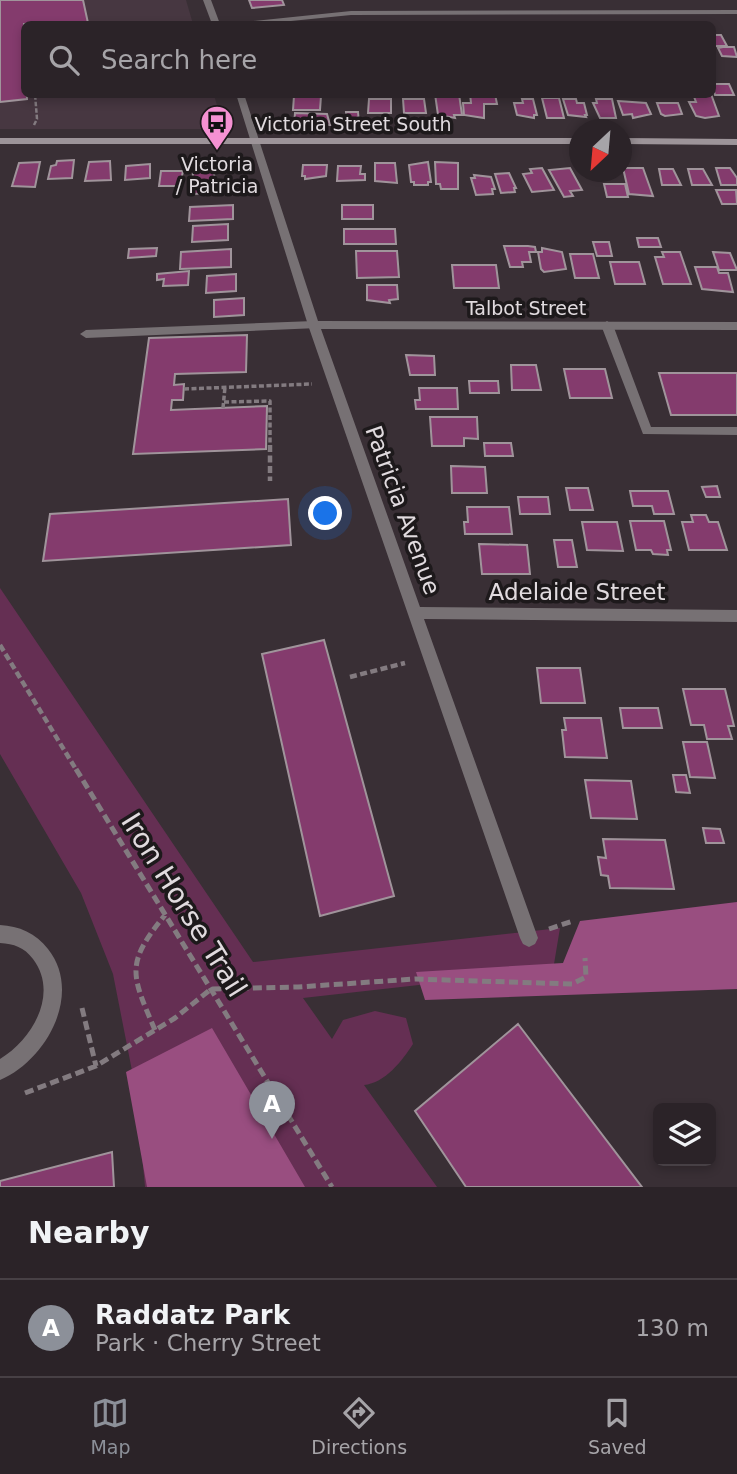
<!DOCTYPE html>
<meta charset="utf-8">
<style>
:root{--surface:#2b2328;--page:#332b30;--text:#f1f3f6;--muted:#a6a4a8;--line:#474045;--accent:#8c9099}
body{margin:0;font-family:"DejaVu Sans",sans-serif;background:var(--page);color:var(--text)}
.controls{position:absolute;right:21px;bottom:21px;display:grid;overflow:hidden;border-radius:10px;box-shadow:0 4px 10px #0003}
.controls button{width:63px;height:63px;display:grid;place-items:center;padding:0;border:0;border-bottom:2px solid var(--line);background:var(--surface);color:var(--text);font:35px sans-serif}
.compass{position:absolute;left:569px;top:119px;width:63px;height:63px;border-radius:50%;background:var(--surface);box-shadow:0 4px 10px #0003;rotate:206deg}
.you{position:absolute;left:326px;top:514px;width:24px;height:24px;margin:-18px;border:5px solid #fff;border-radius:50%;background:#1a73e8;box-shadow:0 0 0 10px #1a73e833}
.badge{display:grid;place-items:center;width:46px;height:46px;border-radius:50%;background:var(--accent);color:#fff;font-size:23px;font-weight:700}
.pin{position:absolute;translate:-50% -58px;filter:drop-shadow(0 2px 4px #0008)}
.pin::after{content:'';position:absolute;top:37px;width:24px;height:21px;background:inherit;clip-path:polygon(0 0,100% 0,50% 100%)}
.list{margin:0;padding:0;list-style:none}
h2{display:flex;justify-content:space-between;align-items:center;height:91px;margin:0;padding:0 28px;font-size:30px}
h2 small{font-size:23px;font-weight:400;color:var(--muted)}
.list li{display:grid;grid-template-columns:46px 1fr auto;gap:21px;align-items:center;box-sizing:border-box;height:98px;padding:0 28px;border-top:2px solid var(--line)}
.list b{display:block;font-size:26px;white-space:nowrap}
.list p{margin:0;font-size:23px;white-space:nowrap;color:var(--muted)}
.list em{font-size:23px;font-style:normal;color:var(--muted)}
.icon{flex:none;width:38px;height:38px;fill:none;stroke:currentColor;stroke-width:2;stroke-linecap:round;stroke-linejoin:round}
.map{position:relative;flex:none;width:737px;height:1187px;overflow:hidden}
.search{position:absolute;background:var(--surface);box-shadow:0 4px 10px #0003;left:21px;right:21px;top:21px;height:77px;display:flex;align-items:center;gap:18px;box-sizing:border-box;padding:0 24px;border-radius:10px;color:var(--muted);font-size:26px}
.sheet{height:189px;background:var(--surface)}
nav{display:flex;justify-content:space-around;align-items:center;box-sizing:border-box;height:98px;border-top:2px solid var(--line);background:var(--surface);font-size:19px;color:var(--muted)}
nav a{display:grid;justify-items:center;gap:4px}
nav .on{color:var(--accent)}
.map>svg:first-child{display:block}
</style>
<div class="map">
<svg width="737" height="1187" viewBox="0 0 737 1187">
<rect width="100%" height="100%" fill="#392f35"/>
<path fill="#473741" d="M0,0H186L193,24H24V94L214,95L224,129H0Z"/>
<path fill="#652f53" d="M0,588L253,962L560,928L553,970L303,998L332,1039L343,1020L375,1011L406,1018L413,1044C402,1061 385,1083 364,1085L437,1187H145L136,1091L113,974L81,893L0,754Z"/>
<path fill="#994e80" d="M737,902V989L425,1000L416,972L563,963L580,921Z
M212,1028L305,1187H147L126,1072Z"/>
<path fill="#843b6d" stroke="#a0949b" stroke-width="2" d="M0,0H83L88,23L24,24L27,99L0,102Z
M249,0H282L284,5L252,8Z
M712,35H721L727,46H712Z
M723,47H734L737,57L722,56L718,48Z
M712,84H729L734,95H715Z
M309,94L328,96H321L320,110H293L294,96Z
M435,94H459L462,115H454L455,118L438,115Z
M470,94H495L497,104H484V118L464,115L463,103H471Z
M693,94H711L719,116L705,118L696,116L689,102H696Z
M542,98H559L564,118H547Z
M369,99H391V113H368Z
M403,99H424L426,113H404Z
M522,99H533L537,115H534V118L517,115L514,103H523Z
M563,99H576L577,103H584L587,115H585L586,117L568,115Z
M596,99H612L616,118H600L593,103H597Z
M618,101L646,103L651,114L633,118L632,114L623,115Z
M657,103H678L682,114L665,116L661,114Z
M346,112H358L359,123H347Z
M295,113L327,114L330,125H294Z
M74,160L72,178L48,179L51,166L56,165L57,161Z
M110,161L111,180L85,181L89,162Z
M40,162L35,187L12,186L19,163Z
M428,162L431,182H428V185H414V182H411L409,165Z
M435,162L458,163V189H441L440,184H436Z
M375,163H395L397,183L375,181Z
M150,164V178L125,180L126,166Z
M303,165H327L326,176L305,179V176H302Z
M338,166H361L360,174H365V180L337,181Z
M542,168L554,190L532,192L523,174L532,173L530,169Z
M570,168L582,190L570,191L573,196L564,197L549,170Z
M623,168H643L653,196L629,194Z
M716,168H730L737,178V185H721Z
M659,169H673L681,185H662Z
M688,169H703L712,185H692Z
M161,171H183L180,186H159Z
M214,171L215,193L192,194L193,172Z
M509,173L516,188H514L515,192L501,193L495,174Z
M474,175L491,177L495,189H492L493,194L476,195L471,178H475Z
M604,184H625L628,197H607Z
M716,190H736L737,204H722Z
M233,205V219L189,221L190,207Z
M342,205H373V219H342Z
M228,224V240L192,242L193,226Z
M344,229H395L396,244H344Z
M637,238H658L661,247H639Z
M593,242H609L612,256H597Z
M504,246H528L535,247L536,252H529L531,262H522L523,267H510Z
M157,248L156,256L128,258L129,249Z
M542,248L562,252L566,269L544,272L541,269L538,252H542Z
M231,249V267L180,269L181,252Z
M356,251H397L399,277L357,278Z
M662,252H680L691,284H663L655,257H664Z
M713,252L730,253L737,270H719Z
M570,254H593L599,278H575Z
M610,262H639L645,284H615Z
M452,265H496L499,288H454Z
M695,267H717L719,273H728L733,292L702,289Z
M189,271L188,285L163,286L164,279L157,280V274Z
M236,274V291L206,293L207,276Z
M367,285H397L398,299L389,300L390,303L367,300Z
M244,298V315L214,317V300Z
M247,335L246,372L175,374L174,385L184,384L183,400H172L171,410L267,406L266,449L133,454L149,338Z
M406,355L434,356L435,375H410Z
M511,365H536L541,390H512Z
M564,369H605L612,398H570Z
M659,373H737V415H671Z
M469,381H498L499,393H470Z
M419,388H457L458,409H416L415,400H420Z
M430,417H477L478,439L464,438V446H432Z
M484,443H511L513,456H485Z
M451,466L485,467L487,493H452Z
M717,486L720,497H706L702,487Z
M566,488H588L593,510H570Z
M630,491H668L674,514H654L652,506H633Z
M518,497H548L550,514H520Z
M288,499L291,545L43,561L50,514Z
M467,507H509L512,534H465L464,522H468Z
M691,515H706L709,522H718L727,550H689L682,522H693Z
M630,521H664L671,550H667L668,555L653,554L651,550H636Z
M582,522H617L623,551L587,550Z
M554,540H572L577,567H558Z
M479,544L527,545L530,574H482Z
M324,640L394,896L320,916L262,654Z
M537,668H580L585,703H541Z
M683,689H725L734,726H728L732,739H707L704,725H691Z
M620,708H658L662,728H623Z
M564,718H601L607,758L565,757L562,730H566Z
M683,742H707L715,778L690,777Z
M673,775H686L690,793L676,792Z
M585,780L631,781L637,819L591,818Z
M703,828L720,829L724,843H706Z
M603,839L665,840L674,889L610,888L608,876L601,875L598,857L606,858Z
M518,1024L642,1187H466L415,1111Z
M112,1152L114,1187H0V1181Z"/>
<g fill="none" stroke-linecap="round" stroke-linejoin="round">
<path stroke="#837b80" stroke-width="2.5" stroke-dasharray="4.5 2" stroke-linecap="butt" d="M34,125L37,119L35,94"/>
<path stroke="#837b80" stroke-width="3.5" stroke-dasharray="5 2.5" stroke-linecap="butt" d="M184,389L312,384
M224,402L270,401V447
M223,408L225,387"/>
<path stroke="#837b80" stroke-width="4.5" stroke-dasharray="7 3.5" stroke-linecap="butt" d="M270,445V481
M0,645L77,771
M350,677L405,663"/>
<path stroke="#837b80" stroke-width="5" stroke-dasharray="9 4.5" stroke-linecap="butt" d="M76,769L332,1187
M549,929L573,921
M82,1008L96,1066
M155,1030C131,974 125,964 165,915
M25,1093L96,1066L175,1018L211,989L298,987L415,979L572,984L586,977L585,958"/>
<path fill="#777174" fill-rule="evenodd" d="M314,321L320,325L318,328L86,338L80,334L86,330Z
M607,321L613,325L651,427H737V435L643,434L601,325Z"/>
<path fill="#777174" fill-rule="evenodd" d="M203,0H211L220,24H212Z
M737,10V14L351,15L261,24H239L243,22L351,11Z
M236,94H244L318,321L737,322V330L321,329L420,607L737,610V622L424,619L538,938L535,944L529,947L523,944L520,938L308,325Z
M0,925C19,926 36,933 48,949C83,993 47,1060 0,1080V1059C33,1039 59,993 33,959C24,947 14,944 0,943Z"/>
<path fill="#9d9499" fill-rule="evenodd" d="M0,138H580V144H0Z
M622,138L737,139V145L622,144Z"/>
</g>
<defs>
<symbol id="bus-pin" viewBox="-11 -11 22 30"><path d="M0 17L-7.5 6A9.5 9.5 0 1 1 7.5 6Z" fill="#f591d2" stroke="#1d191b"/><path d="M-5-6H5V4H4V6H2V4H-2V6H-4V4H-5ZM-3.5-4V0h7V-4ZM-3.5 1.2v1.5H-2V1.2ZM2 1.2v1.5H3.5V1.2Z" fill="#111"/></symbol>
</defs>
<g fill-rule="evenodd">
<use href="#bus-pin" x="198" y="103" width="38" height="52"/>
</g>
<g text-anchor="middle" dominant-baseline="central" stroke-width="7" stroke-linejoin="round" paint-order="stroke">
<g font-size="19" fill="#e1dbdf" stroke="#1d191b">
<text x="353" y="124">Victoria Street South</text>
<text x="526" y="308">Talbot Street</text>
</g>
<g font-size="19" fill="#e1dbdf" stroke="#1d191b">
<text x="217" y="164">Victoria<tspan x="217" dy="22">/ Patricia</tspan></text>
</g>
<g font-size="23" fill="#e1dbdf" stroke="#1d191b">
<text transform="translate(403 510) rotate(70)">Patricia Avenue</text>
<text x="577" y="592">Adelaide Street</text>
</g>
<g font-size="28" fill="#e1dbdf" stroke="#1d191b">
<text transform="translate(184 905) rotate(58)">Iron Horse Trail</text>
</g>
</g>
</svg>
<div class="controls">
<button><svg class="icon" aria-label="layers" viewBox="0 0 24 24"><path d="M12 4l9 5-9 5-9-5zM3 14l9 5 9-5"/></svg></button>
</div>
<svg class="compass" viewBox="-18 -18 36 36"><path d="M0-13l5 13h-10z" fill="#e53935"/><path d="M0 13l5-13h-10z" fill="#a6a4a8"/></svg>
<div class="you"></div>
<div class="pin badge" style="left:272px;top:1139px">A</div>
<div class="search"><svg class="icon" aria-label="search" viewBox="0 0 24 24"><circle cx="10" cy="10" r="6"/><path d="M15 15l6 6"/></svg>Search here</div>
</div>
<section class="sheet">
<h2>Nearby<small></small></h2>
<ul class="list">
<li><span class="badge">A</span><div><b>Raddatz Park</b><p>Park · Cherry Street</p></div><em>130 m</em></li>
</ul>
</section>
<nav>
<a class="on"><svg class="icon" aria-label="map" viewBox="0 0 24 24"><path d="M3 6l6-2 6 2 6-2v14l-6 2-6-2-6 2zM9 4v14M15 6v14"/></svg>Map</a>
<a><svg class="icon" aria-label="directions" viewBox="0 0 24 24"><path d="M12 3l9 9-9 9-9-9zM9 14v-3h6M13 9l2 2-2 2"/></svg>Directions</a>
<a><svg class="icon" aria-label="saved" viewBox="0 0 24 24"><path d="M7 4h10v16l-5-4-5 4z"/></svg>Saved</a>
</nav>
